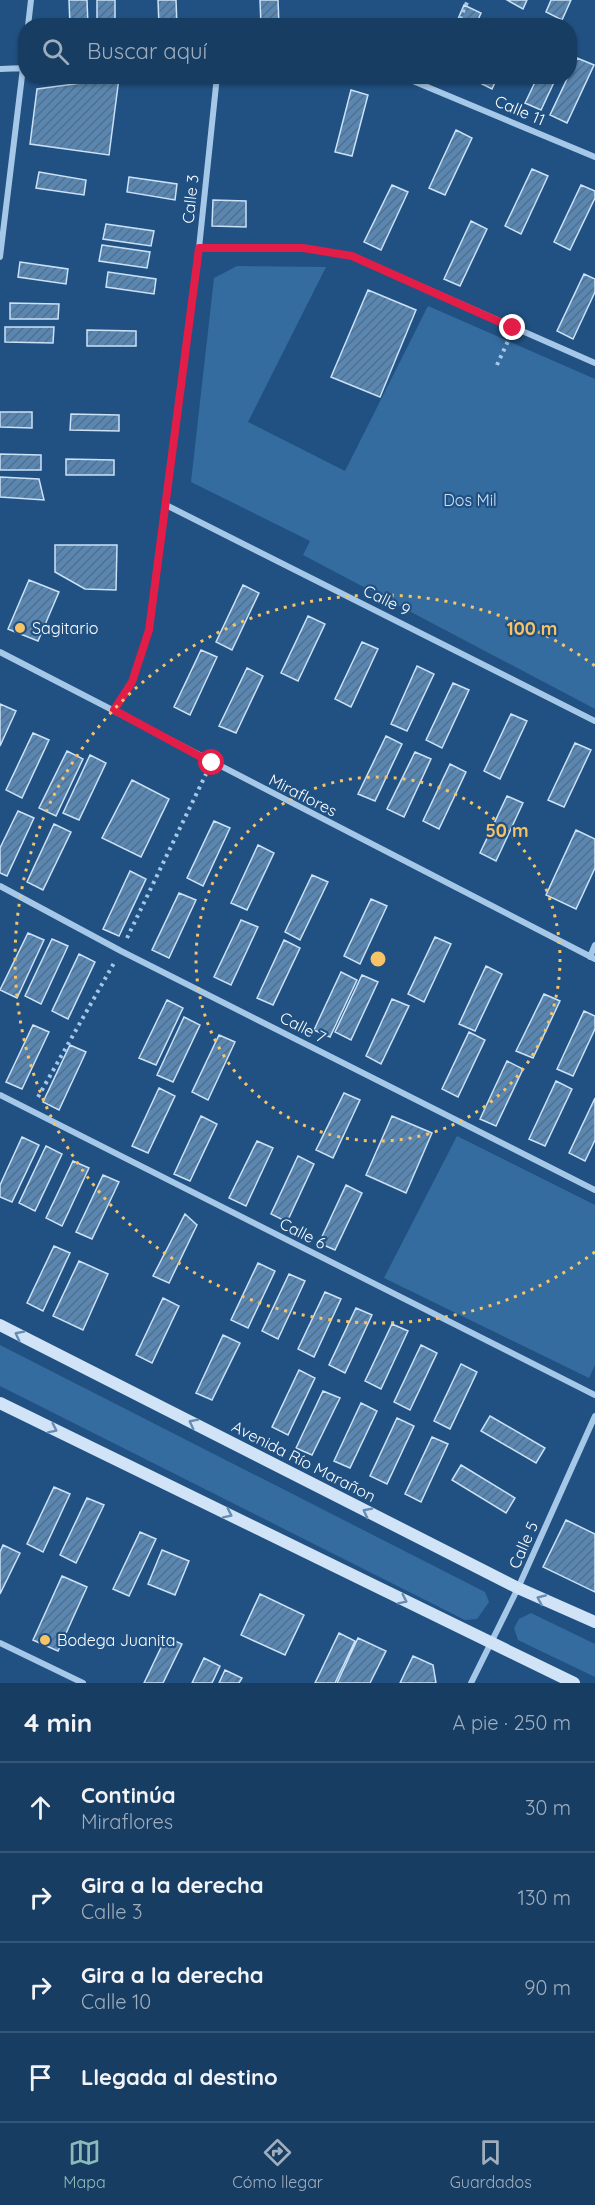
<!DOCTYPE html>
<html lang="es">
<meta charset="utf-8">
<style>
:root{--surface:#183d62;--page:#214468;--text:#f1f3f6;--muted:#9faebe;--line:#365677;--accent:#8bbbb9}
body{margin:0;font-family:Quicksand,sans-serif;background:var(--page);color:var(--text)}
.stop{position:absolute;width:18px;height:18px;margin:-14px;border:4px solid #e11d48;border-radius:50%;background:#fff}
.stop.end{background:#e11d48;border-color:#fff;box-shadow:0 2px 6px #0008}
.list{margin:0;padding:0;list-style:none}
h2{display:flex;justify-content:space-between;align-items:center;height:78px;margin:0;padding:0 24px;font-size:26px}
h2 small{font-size:20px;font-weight:400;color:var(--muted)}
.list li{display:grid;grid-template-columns:39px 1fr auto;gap:18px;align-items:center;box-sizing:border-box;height:90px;padding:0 24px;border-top:2px solid var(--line)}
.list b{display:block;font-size:22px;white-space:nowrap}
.list p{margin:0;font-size:20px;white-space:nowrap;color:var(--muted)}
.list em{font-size:20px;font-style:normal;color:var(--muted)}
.icon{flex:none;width:33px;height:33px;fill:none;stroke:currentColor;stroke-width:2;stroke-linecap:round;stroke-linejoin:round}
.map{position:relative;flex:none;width:595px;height:1683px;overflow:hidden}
.search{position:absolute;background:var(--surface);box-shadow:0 2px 4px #0004;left:18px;right:18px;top:18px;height:66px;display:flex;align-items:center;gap:15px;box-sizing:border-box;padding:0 21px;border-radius:24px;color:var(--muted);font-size:22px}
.sheet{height:438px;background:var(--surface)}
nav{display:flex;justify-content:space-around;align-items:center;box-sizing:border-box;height:84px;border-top:2px solid var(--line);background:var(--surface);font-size:16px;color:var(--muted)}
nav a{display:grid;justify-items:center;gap:3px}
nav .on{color:var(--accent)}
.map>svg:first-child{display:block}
</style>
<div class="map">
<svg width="595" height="1683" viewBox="0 0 595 1683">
<defs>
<pattern id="building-hatch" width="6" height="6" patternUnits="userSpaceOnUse" patternTransform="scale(1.5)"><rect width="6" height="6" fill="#5987b2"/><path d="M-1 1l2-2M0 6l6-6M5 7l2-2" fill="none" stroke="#546f89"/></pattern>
</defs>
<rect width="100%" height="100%" fill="#205182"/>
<path fill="#346ca0" d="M237,266L326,267L248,422L345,471L428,306L595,379V709L303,555L310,541L191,482L214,278Z
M457,1136L595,1205V1365L589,1378L384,1278Z
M0,1345L485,1592L489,1602L477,1619L465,1620L0,1386Z
M531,1613L595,1644V1677L518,1640L514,1628L519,1619Z"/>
<path fill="url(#building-hatch)" stroke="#cae1f6" stroke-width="1.5" d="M69,0H87L88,26H70Z
M97,0H115V26H97Z
M158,0H176L177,26H159Z
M260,0H278L279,26H261Z
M507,0H527L523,9Z
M551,0H571L562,20L546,12Z
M464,5L481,13L475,26H455Z
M577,58L594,65L567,123L550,115Z
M478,76H498L492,89L476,81Z
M538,76H557L541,110L525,103Z
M119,78L109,155L30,144L37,89Z
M351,90L368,95L352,156L335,152Z
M456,130L472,138L445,195L429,188Z
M532,169L548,176L521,234L505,226Z
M39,172L86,180L84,195L36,188Z
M129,177L177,184L175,200L127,192Z
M392,185L408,192L381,250L364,242Z
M581,185L595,191V198L570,250L554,242Z
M213,200L246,201V227L212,226Z
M471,221L487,229L460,286L444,279Z
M106,224L154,231L151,246L103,239Z
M102,245L150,252L147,268L99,261Z
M20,262L68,269L66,284L18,277Z
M108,272L156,279L154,294L106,287Z
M584,274L595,279V292L573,339L557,331Z
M368,290L416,310L380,397L331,377Z
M10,303L59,304L58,319H10Z
M5,327H54L53,343L5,342Z
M87,330L136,331V346H87Z
M0,412H32V428L0,427Z
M71,414L119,415V431L70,430Z
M0,454L41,455V470H0Z
M66,459L114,460V475H66Z
M0,477L39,479L44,500L0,497Z
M55,545H117L116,590L85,589L55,572Z
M29,580L59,592L38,641L8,629Z
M243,585L259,593L232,650L216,642Z
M308,616L325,624L298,681L281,673Z
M362,642L378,649L351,707L335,699Z
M201,650L217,657L190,715L174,707Z
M417,666L434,674L407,731L391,724Z
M247,668L263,676L236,733L219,726Z
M453,683L469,690L442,748L426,740Z
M0,704L16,711L0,746Z
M511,714L527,721L500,779L484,771Z
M33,733L49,740L22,798L6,790Z
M386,736L402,744L375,801L358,794Z
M575,743L591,750L564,807L548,800Z
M67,751L83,759L56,816L39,808Z
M415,752L431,759L404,817L387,809Z
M90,755L106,763L79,820L63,813Z
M450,764L466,772L439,829L423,821Z
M132,780L169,799L141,857L102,838Z
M507,796L523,803L496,861L480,853Z
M18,811L34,818L7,876L0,873V848Z
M214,821L230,828L203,886L187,878Z
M54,824L71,832L43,890L27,882Z
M576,830L595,839V868L576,909L546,895Z
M258,845L274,853L247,910L231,903Z
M130,871L146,879L119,936L103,929Z
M312,875L328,882L300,940L285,932Z
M179,893L196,900L169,958L152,950Z
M371,899L387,906L360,964L344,956Z
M241,920L258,927L231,985L214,977Z
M28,933L44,940L17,998L0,990Z
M435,937L451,944L424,1002L408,994Z
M52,939L68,946L41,1004L25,996Z
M284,940L300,948L273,1005L257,998Z
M79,954L95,962L68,1019L52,1011Z
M486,966L502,974L475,1031L459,1024Z
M341,972L357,980L330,1037L314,1030Z
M362,975L378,982L351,1040L335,1032Z
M544,994L560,1001L533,1058L516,1051Z
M392,999L409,1006L381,1064L366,1056Z
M167,1000L183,1008L156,1065L139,1058Z
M584,1011L595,1016V1029L573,1076L557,1069Z
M184,1017L200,1025L173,1082L157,1075Z
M33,1025L49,1032L22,1089L6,1082Z
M469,1032L485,1040L458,1097L442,1089Z
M219,1035L235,1042L208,1100L192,1092Z
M70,1045L86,1052L59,1110L43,1102Z
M507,1061L523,1069L496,1126L480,1119Z
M556,1081L572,1089L545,1146L529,1139Z
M159,1088L175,1096L148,1153L132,1146Z
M344,1093L360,1100L333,1158L316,1150Z
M595,1098V1140L585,1161L569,1153Z
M201,1116L217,1124L190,1181L174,1174Z
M392,1116L432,1133L406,1193L366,1175Z
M22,1137L39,1145L12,1202L0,1197V1185Z
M257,1141L273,1148L246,1206L229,1198Z
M46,1146L62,1154L35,1211L19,1203Z
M298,1156L314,1164L287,1222L271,1214Z
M73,1161L89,1168L62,1226L46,1218Z
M103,1175L119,1182L92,1239L76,1232Z
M346,1185L362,1193L335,1250L319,1243Z
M185,1214L197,1225L169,1283L153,1276Z
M54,1246L70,1253L43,1311L27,1303Z
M79,1261L108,1274L83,1330L53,1316Z
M258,1263L275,1271L248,1328L231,1320Z
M289,1274L305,1281L278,1339L262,1331Z
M325,1292L341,1299L314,1357L298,1349Z
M163,1298L179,1306L152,1363L136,1355Z
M356,1308L372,1315L345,1373L329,1365Z
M392,1324L408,1331L381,1389L365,1381Z
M223,1335L240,1343L212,1400L196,1393Z
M421,1345L437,1353L410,1410L394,1402Z
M461,1364L477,1372L450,1429L434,1421Z
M299,1370L315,1378L288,1435L272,1427Z
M323,1391L340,1398L312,1455L296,1448Z
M361,1403L377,1411L350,1468L334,1461Z
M490,1416L545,1448L536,1463L481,1431Z
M397,1418L414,1426L387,1484L370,1476Z
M432,1437L448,1444L421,1502L405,1494Z
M461,1465L515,1498L506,1513L452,1480Z
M54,1487L70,1494L43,1552L27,1544Z
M87,1498L104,1505L76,1563L60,1555Z
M566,1520L595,1534V1592L543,1567Z
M140,1532L156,1539L129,1596L113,1589Z
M3,1545L20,1553L0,1594V1552Z
M162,1550L189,1561L175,1595L148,1584Z
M62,1576L87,1587L58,1651L33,1640Z
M260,1594L304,1615L285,1655L241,1635Z
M339,1633L355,1641L335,1683H315Z
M166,1637L182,1644L163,1683H144Z
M358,1638L386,1651L370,1683H337Z
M413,1656L433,1665L436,1683H400Z
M204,1658L220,1666L212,1683H192Z
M225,1670L242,1678L239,1683H219Z"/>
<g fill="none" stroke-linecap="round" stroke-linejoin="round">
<path stroke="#a6c8e8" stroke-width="4" stroke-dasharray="3 4.5" stroke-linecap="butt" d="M457,26L468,0
M497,365L508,341
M127,938L206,774
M38,1097L114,963"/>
<path stroke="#a6c8e8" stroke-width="6" d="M28,26L31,0
M0,69L26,68
M401,76L595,157
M199,248H303L352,256L595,363
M0,257L26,43
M166,505L595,721
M0,652L595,959
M114,710L132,682L149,630L199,248L217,76
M0,886L121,951L595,1190
M590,957L595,945
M0,1095L595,1395
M0,1643L83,1683
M471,1683L518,1588L595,1416"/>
<path stroke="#d1e4f7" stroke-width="12" d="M0,1325L518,1588L595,1622
M0,1403L574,1683"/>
</g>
<defs><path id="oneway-chevron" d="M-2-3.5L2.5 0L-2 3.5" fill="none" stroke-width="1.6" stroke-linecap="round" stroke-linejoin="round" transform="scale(1.5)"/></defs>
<g stroke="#678cb1">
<use href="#oneway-chevron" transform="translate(19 1335) rotate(-153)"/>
<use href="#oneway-chevron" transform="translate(193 1423) rotate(-153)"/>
<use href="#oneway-chevron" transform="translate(53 1429) rotate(26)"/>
<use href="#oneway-chevron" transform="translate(367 1512) rotate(-153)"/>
<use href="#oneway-chevron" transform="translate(228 1514) rotate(26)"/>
<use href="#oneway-chevron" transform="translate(541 1599) rotate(-156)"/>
<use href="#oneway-chevron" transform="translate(403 1600) rotate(26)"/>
</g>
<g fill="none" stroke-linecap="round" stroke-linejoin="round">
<path stroke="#e11d48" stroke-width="8" d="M212,763L114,710L132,682L149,630L199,248H303L352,256L513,328"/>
</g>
<g fill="none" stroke="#f6c367" stroke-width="3" stroke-dasharray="3 6">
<circle cx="378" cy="959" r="182"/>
<path d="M595 1252A364 364 0 1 1 595 666"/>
</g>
<g fill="#f6c367" stroke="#205182" stroke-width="2">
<circle cx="20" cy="628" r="6"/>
<circle cx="45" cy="1640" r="6"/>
</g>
<g text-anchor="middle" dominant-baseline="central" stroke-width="4.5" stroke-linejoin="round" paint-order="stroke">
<g font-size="16" fill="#fff" stroke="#205182">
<text transform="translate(520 110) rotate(23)">Calle 11</text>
<text transform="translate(190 199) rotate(-84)">Calle 3</text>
<text transform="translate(387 600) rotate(26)">Calle 9</text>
<text transform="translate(303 795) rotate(27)">Miraflores</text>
<text transform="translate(303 1027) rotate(27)">Calle 7</text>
<text transform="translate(303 1233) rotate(27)">Calle 6</text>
<text transform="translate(304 1461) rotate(27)">Avenida Río Marañon</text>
<text transform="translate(523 1545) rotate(-66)">Calle 5</text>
</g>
<g font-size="16" fill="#cae1f6" stroke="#205182">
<text x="470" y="500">Dos Mil</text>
</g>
<g font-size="16" fill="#fff" stroke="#205182" text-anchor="start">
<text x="32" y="628">Sagitario</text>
<text x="57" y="1640">Bodega Juanita</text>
</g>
</g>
<circle cx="378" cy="959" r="9" fill="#f6c367" stroke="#205182" stroke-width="3"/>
<g font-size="18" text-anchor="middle" font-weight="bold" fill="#f6c367" stroke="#205182" stroke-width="4.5" stroke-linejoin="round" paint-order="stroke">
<text x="532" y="635">100 m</text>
<text x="507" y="837">50 m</text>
</g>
</svg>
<div class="stop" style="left:212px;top:763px"></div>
<div class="stop end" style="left:513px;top:328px"></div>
<div class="search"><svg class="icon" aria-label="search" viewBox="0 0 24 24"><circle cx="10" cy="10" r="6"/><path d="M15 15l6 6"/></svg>Buscar aquí</div>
</div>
<section class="sheet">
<h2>4 min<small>A pie · 250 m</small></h2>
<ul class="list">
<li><svg class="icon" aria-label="ahead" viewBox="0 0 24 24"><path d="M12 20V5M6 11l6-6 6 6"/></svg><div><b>Continúa</b><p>Miraflores</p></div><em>30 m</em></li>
<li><svg class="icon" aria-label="right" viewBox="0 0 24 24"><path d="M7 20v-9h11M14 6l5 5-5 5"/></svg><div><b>Gira a la derecha</b><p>Calle 3</p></div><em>130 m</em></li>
<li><svg class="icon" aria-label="right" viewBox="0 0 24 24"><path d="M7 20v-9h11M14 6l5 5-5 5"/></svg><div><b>Gira a la derecha</b><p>Calle 10</p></div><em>90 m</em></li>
<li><svg class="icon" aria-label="arrive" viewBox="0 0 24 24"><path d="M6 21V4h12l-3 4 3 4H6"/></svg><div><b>Llegada al destino</b></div></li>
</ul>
</section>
<nav>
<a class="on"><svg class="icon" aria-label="map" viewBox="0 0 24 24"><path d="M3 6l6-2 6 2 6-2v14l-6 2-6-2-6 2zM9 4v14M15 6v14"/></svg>Mapa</a>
<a><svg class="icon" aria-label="directions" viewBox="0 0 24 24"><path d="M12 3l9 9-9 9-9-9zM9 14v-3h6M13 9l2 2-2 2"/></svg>Cómo llegar</a>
<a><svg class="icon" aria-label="saved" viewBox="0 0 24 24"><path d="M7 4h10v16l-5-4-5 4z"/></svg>Guardados</a>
</nav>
